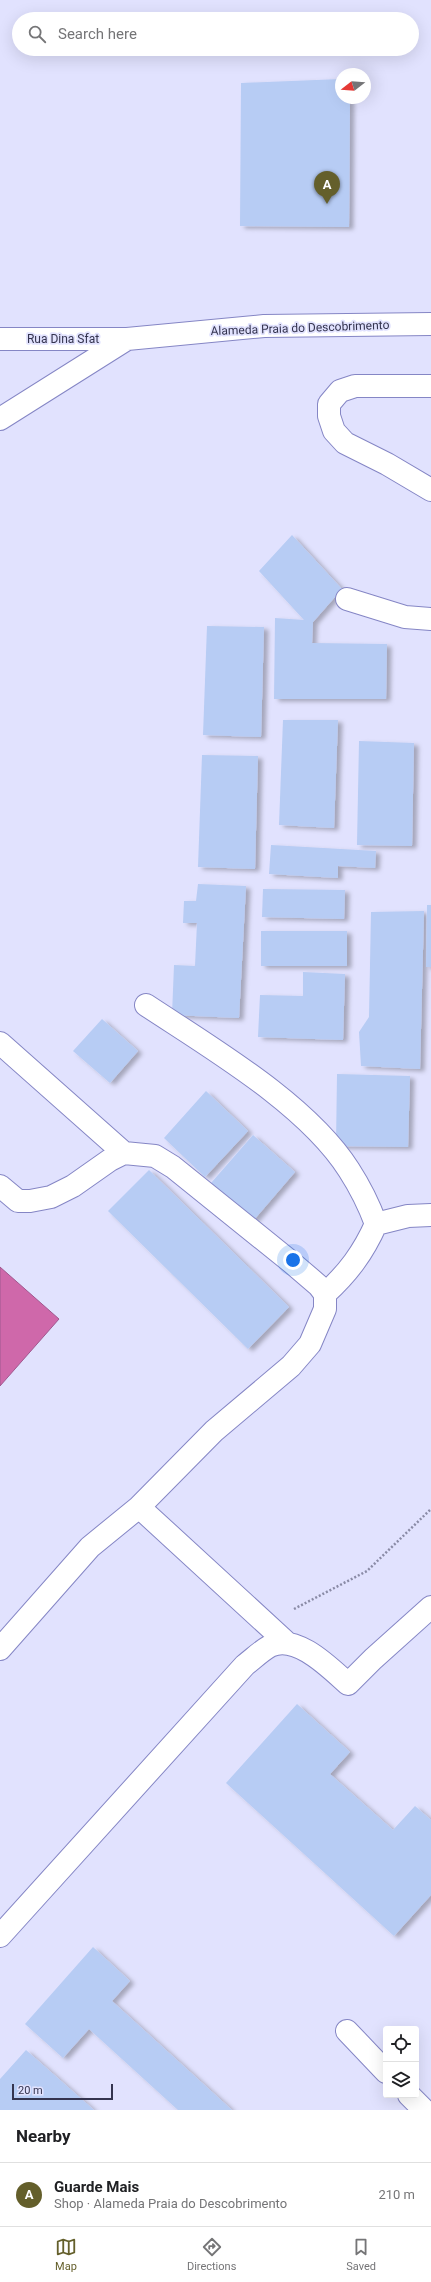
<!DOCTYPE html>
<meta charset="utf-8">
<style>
:root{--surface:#fff;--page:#f2f2f2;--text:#202124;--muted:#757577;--line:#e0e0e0;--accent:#645f2b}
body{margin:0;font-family:Roboto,sans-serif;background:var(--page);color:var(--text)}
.controls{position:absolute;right:12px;bottom:12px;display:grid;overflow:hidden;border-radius:4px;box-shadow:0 4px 16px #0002}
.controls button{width:36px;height:36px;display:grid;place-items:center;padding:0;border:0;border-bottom:1px solid var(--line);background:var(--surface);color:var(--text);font:20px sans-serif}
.compass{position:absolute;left:335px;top:68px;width:36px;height:36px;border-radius:50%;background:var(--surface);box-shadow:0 4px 16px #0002;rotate:253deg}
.scale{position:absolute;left:12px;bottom:10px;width:101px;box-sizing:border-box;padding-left:4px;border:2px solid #34344f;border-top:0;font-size:11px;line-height:14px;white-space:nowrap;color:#34344f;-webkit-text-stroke:3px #e1e2fe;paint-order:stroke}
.you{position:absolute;left:293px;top:1260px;width:14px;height:14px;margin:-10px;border:3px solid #fff;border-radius:50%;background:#1a73e8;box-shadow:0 0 0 6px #1a73e833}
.badge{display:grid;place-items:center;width:26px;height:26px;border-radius:50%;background:var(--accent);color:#fff;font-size:13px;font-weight:700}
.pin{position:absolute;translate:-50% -33px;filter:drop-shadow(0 1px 2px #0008)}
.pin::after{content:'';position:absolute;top:21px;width:14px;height:12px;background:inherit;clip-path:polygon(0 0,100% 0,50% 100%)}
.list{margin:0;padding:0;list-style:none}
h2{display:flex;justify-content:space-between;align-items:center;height:52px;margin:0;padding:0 16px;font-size:17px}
h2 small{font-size:13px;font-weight:400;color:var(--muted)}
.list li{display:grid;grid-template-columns:26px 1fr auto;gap:12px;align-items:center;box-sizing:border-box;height:64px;padding:0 16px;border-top:1px solid var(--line)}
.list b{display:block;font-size:15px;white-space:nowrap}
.list p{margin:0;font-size:13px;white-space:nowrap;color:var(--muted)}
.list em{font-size:13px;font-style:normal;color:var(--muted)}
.icon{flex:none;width:22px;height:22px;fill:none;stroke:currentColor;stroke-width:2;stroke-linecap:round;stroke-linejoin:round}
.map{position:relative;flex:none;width:431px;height:2110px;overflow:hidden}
.search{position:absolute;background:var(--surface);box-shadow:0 4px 16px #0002;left:12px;right:12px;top:12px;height:44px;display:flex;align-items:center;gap:10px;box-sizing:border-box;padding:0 14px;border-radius:22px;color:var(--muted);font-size:15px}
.sheet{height:116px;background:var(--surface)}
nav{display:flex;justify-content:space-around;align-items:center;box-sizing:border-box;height:56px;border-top:1px solid var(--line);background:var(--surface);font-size:11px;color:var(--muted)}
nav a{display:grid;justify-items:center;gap:2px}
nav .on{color:var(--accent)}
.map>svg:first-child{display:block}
</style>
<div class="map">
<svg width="431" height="2110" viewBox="0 0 431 2110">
<defs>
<filter id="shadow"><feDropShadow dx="4.5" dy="2.5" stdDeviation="2" flood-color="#0004"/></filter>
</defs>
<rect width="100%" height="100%" fill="#e1e2fe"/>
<path fill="#cf68aa" stroke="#a0588f" d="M0,1267L59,1319L0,1386Z"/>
<path fill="#b7ccf4" filter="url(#shadow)" d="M341,79V98H350L349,227L240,226L241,83Z
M292,535L342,589L313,622L312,643L387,644L386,699H274L275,618L304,620L259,571Z
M207,626L264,627L261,737L203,735Z
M283,720H338L334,828L279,825Z
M359,741L414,743L412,846L357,845Z
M202,755L258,756L255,869L198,867Z
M271,845L376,851L375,868L338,866V878L269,874Z
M198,884L246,886L239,1018L172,1015L174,965L195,966L197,923H183L184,901H196Z
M263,889L345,890L344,919L262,917Z
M427,905H431V967H426Z
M424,911L420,1069L361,1066L359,1032L369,1017L371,912Z
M261,931H347V966H261Z
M303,972L345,974L343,1040L258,1037L260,995L303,996Z
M102,1019L138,1051L110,1083L73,1051Z
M337,1074L410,1076L408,1147L336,1146Z
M206,1091L248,1131L205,1177L164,1138Z
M253,1135L295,1172L253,1221L211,1183Z
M149,1170L289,1307L248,1349L108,1211Z
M297,1704L350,1752L330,1774L393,1830L415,1806L431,1820V1895L394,1936L226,1783Z
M93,1947L130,1981L112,2001L232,2110H178L89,2029L63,2058L25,2024Z
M26,2050L94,2110H0V2079Z"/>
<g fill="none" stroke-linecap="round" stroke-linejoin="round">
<defs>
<path id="minor" d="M0,339H127L264,326L431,324
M431,386H355L340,391L329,404V416L334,431L345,443L387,464L431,490
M0,419L127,339
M347,599L405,617L431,619
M146,1005C211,1048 307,1104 349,1170C360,1187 369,1205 376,1224
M0,1043L124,1153
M0,1186L18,1201H30L51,1197L73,1186L110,1160L124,1153L155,1156L173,1167L291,1262L319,1286L325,1294C348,1273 363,1253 376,1224L408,1216L431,1215
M139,1507L214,1431L291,1366L310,1344L325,1309V1294
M0,1649L90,1547L139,1507L286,1642
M0,1936L245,1665C253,1659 261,1651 270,1646C296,1633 330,1668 348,1684L373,1659L431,1607
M347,2031L386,2072
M409,2095L424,2110"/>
</defs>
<use href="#minor" stroke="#8586c5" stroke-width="24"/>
<path stroke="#8a8ba6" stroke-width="2.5" stroke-dasharray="2 2" stroke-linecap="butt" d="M294,1609L367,1571L431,1509"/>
<use href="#minor" stroke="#fff" stroke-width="22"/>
</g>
<g text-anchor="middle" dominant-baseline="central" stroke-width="3.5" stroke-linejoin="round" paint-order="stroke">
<g font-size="12" fill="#34344f" stroke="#e1e2fe">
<text transform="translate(300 328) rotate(-2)">Alameda Praia do Descobrimento</text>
<text x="63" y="339">Rua Dina Sfat</text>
</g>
</g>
</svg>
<div class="controls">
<button><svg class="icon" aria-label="locate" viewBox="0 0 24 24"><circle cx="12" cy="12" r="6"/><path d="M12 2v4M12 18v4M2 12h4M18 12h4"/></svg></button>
<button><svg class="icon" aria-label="layers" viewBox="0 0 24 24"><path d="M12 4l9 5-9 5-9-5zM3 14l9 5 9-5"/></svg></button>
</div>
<svg class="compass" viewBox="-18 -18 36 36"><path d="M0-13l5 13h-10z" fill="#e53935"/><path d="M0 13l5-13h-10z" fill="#757577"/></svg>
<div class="scale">20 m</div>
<div class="you"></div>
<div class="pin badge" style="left:327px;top:204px">A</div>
<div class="search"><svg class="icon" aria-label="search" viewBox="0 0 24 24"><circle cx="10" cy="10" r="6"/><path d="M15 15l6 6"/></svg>Search here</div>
</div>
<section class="sheet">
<h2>Nearby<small></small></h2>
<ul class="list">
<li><span class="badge">A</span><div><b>Guarde Mais</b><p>Shop · Alameda Praia do Descobrimento</p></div><em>210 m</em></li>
</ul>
</section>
<nav>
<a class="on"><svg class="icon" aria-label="map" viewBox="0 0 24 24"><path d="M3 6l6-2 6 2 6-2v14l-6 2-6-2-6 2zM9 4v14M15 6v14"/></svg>Map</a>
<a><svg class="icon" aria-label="directions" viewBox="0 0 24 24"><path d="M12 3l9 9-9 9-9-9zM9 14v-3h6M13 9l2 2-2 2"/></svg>Directions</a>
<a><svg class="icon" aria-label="saved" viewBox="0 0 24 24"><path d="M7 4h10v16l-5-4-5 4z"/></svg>Saved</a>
</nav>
